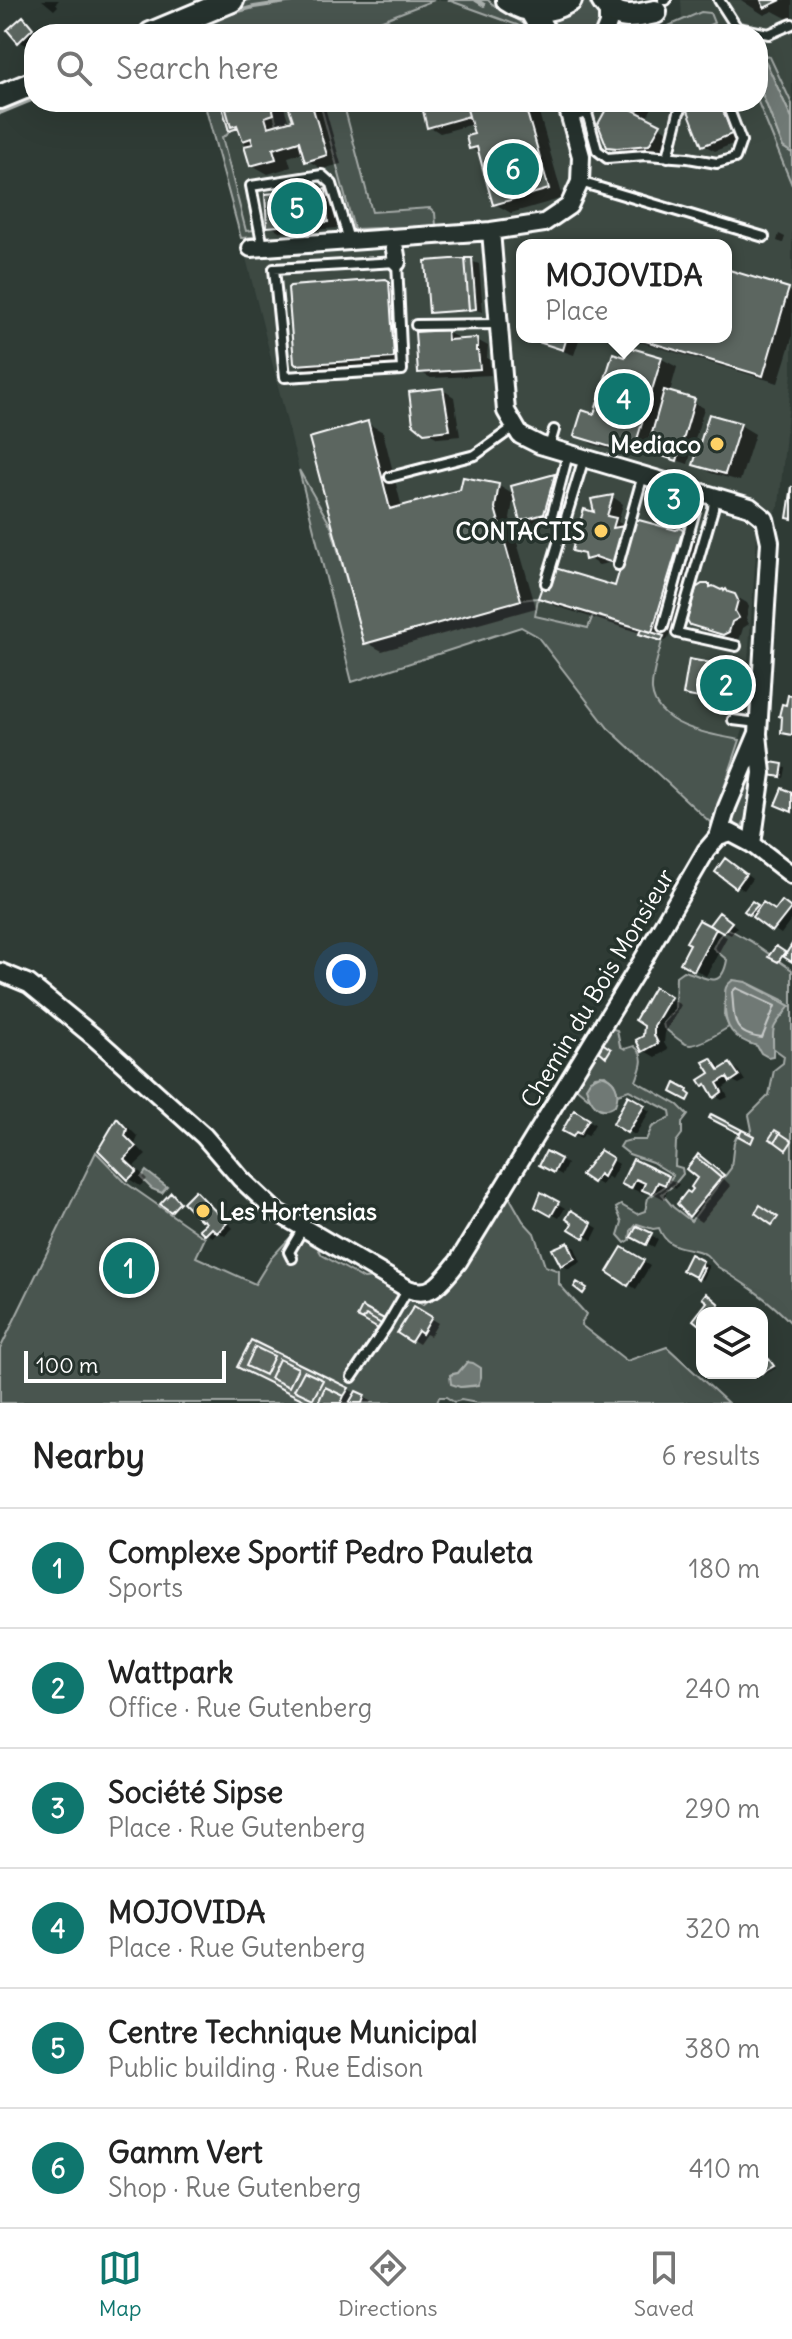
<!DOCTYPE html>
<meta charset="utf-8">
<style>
:root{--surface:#fff;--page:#f6f6f6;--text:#222;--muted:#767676;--line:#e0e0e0;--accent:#0f766e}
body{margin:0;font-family:Delius,sans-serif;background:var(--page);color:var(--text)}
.controls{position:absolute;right:24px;bottom:24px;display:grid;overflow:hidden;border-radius:16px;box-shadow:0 8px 32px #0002}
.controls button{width:72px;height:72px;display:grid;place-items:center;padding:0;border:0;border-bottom:2px solid var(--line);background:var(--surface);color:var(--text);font:40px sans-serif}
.scale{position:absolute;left:24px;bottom:20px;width:202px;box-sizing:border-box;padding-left:8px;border:4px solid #fff;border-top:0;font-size:22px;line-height:28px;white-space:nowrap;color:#fff;-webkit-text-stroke:6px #26332d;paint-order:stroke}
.you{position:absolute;left:346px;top:974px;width:28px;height:28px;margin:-20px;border:6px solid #fff;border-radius:50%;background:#1a73e8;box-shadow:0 0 0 12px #1a73e833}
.badge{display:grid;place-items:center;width:52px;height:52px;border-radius:50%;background:var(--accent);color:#fff;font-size:26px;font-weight:700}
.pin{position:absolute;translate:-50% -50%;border:4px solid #fff;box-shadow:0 2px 8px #0006}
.popup{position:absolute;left:516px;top:239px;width:216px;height:104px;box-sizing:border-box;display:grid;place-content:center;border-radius:16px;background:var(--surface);filter:drop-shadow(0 2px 6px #0005);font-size:26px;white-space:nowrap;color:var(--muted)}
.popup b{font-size:30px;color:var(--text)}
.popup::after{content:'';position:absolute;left:50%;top:100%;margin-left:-16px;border:16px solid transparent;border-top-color:var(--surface)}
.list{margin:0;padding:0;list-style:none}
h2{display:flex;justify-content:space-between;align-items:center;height:104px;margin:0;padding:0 32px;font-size:34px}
h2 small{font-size:26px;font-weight:400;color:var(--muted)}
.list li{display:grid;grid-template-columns:52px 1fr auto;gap:24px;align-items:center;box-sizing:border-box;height:120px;padding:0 32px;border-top:2px solid var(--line)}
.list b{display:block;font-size:30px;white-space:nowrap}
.list p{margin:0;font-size:26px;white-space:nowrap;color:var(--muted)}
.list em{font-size:26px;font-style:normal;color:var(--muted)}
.icon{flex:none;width:44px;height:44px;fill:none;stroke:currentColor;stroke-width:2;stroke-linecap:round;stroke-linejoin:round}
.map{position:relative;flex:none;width:792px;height:1403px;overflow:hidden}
.search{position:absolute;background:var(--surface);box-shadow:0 8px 32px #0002;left:24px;right:24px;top:24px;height:88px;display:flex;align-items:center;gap:20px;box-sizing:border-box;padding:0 28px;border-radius:32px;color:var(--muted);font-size:30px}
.sheet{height:824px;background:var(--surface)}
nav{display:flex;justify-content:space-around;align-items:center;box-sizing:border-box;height:112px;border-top:2px solid var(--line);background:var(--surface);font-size:22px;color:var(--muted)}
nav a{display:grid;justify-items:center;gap:4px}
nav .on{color:var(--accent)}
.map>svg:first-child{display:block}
</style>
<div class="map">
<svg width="792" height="1403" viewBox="0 0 792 1403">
<rect width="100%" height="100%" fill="#2f3b35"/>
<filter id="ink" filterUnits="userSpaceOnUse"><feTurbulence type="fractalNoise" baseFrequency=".0125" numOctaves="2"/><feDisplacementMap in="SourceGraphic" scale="16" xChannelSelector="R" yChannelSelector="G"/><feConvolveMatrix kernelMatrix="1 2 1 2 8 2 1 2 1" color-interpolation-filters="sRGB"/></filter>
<g filter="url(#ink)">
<path fill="#3c4842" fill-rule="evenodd" d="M434,0H448L517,25L531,34H345Z
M681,0H792V372L779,506L757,536L743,730L712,824L608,728L537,636L521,627L352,682L241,238L204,102H758V34H650L682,20ZM522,245H726V337H522Z"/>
<path fill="#4a544f" stroke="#a4aaa7" stroke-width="2" fill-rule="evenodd" d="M248,0H434L346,34H183L181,26Z
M448,0H488C501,14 523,18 533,34L517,25Z
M585,0H595C600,13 604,22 596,34H560L552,19L578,7Z
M701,12L710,13L714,23L689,34H657V31Z
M758,54L770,57L792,104V119L764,59L758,57Z
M758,83L783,147L792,153V185L758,102Z
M204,102H248L222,107L229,131L227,135L222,137L246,231L254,230L255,237L241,238Z
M271,102H287L293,120L277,125Z
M311,102H343L372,212L430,208L435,213L436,226L354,229L321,107L313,109Z
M299,470L331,526L365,644L521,600L538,598L535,616L588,628L593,615L641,629L640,634L662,641C659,655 651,675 652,690C656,727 712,735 740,740L712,824L608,728L537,636L521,627L352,682Z
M756,755L752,806L741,828L728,826Z
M727,928L752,942L792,970V1324C770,1300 745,1284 718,1267C713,1263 710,1257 705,1254C688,1245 668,1252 659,1228L653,1229L637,1224L631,1231L630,1240L625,1243L618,1235L622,1222L616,1208L621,1205L637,1214L645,1211L648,1198L667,1185L673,1175L652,1162L629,1154L620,1147L623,1142L631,1140H646L652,1127L671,1117L670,1111L629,1090L618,1094L614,1083L605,1075L595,1076L586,1087L590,1099L572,1084L609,1028L617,1030L620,1046L625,1049L634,1046C647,1056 641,1068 636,1081L678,1105L688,1115L682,1123V1134L676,1142L675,1166L682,1168L683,1174L674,1185L662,1194L673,1207L691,1221L731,1168L734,1142L737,1136L747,1137L752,1130L749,1115L769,1095L774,1070L783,1063L784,1056L773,1048C771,1034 771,1022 784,1014L785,1001L746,982L725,995L724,1015L729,1027C720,1032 695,1049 686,1044C678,1040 671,1033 664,1028L663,1023L675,1010L676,976L683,971C702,974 721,994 727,960L713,948L718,938Z
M96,1152L126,1183L205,1238L196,1257L255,1284L271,1258L297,1230L313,1240L322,1255L364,1279L376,1278L423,1305L445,1287L507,1193L523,1221L534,1233L545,1266L559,1271V1284L586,1314L581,1325L627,1361L667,1347L728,1403H477L461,1400L454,1402L446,1397H439L437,1403H0V1349ZM468,1362L474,1386L460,1387L452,1374L458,1373Z"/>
<path fill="#707975" stroke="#a9afac" stroke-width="2" d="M758,57L764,59L766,62L792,119V153L783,147L758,83Z
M733,980L746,982L790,1006C768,1034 774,1023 773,1056L768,1057L761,1053L757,1046C733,1039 724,1028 725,1003C726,991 722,988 733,980Z
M600,1075C615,1077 621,1092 615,1105C599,1117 590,1102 586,1087L590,1080Z
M146,1171L167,1187L162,1193L152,1189L141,1178Z
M467,1362L473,1363L481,1368V1377L478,1385L460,1387L451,1384L450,1375L458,1373Z"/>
<path fill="#0007" d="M42,0H59L56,3L58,6L54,10Z
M741,0H792V18L788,19L773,11L764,15Z
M23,19L30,23L39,33L34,34V38L26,45L19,41Z
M255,102H276L284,107L289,123L295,121L290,102H320L324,104L341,164L322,169L307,160L304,152L288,157L291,167L268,174L252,165L241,131L233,126Z
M423,102H536L563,198L511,213L495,204L481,154L471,148L476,136L473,124L440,133L429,126Z
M613,102H655L646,119L675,135L664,153L634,156L619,147V152L608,145Z
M705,102H725L742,140L715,151L704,145Z
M326,192L337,198L339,228L281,232L269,225Z
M779,234L785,237L783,243L777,241Z
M468,260L479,264L483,312L472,309L471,310Z
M726,271L792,292V338L778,383L624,337H726Z
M385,281L404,292L409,365L314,373L297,364Z
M447,332L458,338L459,341L477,340L488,346L487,358L489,359L491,375L431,378L420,372Z
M524,337H580L574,355Z
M630,349L662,359L677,367L669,395L693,402L704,408L688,464L642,448L639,458L592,444L577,435L595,417L627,359Z
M443,390L454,397L460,436L438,438L425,431Z
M367,423L383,432L402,508L499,486L514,495L510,518L536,608L382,651L366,642Z
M740,425L755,434L740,481L711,473L696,464Z
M555,476L566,483L555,520L534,526L522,519L513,487Z
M613,497L623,504L618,522L626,527L677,532L680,530L699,540L668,639L665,641L556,606L540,598L617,588L623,567L608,563L599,565L574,550L596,515L593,500Z
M709,586L735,596L747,603L749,607L746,618L749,624L743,628L740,638L736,641L704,631L692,624Z
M738,670L745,674L739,706L692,698L685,694Z
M772,765L786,768L784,778L771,774Z
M733,865L752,879L744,890L737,886Z
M753,903L760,908L776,912L783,904L792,909V919L781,934L747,911Z
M719,914L737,927L731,935L719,929L717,932L727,937L706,976L683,962Z
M655,990L681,1005L665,1033L664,1043L668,1050L655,1057L643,1050Z
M711,1060L718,1064L722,1071L730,1065L738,1070L745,1081L739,1084L733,1081L723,1088L728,1097L722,1100L715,1096L710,1088L705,1085L713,1074Z
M629,1098L650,1111L635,1135L615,1124Z
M575,1112L595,1124L588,1136L584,1134L581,1139L565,1130Z
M117,1121L128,1127L138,1137L135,1144L146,1155L134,1166L147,1179L140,1186L129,1179L101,1150Z
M547,1153L567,1164L562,1175L541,1164Z
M601,1153L619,1164L611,1179L607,1176L601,1185L584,1175Z
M633,1162L679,1184L676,1189L670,1186L664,1199L645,1189L643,1194L623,1184Z
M707,1163L725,1178L724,1179L731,1186L701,1222L690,1215V1195Z
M195,1193L202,1197L233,1228L225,1236L219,1232L213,1237L206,1233L208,1223L203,1220Z
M542,1195L565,1208L559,1218L538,1206Z
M572,1213L598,1228L592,1240L571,1228L574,1222Z
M638,1228L658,1239L654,1247L634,1236Z
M568,1244L575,1248L581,1262L569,1269L562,1265Z
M623,1250L650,1266L636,1289L609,1272Z
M691,1257L709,1266L702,1280L697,1276Z
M714,1300L725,1309L721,1313H702V1325L695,1320Z
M415,1309L438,1323L430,1336L426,1334L419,1344L400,1332Z
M766,1356L776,1368L764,1375L761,1373L762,1359Z
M348,1389L371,1401L370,1403H312Z"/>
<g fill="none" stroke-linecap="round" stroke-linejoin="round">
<path stroke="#c6c9c8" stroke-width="2" d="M736,988L775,1006L762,1038C729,1034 735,1016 732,992Z"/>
<path stroke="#a9afac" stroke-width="4" d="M476,0L484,5
M227,14L254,7L300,0
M192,34L201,24
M0,113L34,99"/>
</g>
<path fill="#5b6661" stroke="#fff" stroke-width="2" fill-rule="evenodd" d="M761,0H781L764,8Z
M23,16L33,28L18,43L7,30Z
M248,102H271L274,114L265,117L268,127L293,120L287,102H311L327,155L305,162L299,141L273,149L276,159L250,166L244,146L253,144L251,138L243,141L237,125L231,127L226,109Z
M421,102H465L469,116L427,128Z
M465,102H524L549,189L493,205L477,147L469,149L466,136L474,134Z
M610,102H636L631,109L661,124L649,145L617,148L607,147L598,124Z
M700,102H720L732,134L702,146L687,108Z
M234,103L235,106L226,109L231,127L237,125L238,128L229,131L222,107Z
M326,189L328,222L267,227L265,194Z
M465,258H472L476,309L469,310Z
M465,258L469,310L429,313L425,261Z
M726,269L789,288L763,376L632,337H726Z
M386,279L389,281L394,356L393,358L296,365L294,363L288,288L290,286Z
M447,330L448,340L477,338L478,347H476V351H478L480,369L418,373L415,332Z
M523,337H567L563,350Z
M628,347L662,357L636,443L627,440L624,451L574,436L582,410L594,414L613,353L625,357Z
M443,388L450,430L424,433L413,424L409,392Z
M664,390L695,399L677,461L647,451Z
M709,414L741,423L725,474L693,465Z
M368,421L390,509L460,490L463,477L499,484L495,508L521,600L364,644L309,438Z
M627,440L636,443L634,451L624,448Z
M555,474L544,514L520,521L511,486Z
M792,486V519L787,518Z
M613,495L607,516L616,518L613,528L624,526L613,563L596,557L585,560L584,554L572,551L576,534H580L578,528L584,509L594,512L591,499Z
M635,519L676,530L680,528L685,532L681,536L652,632L538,598L542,587L549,589L555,568L615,586Z
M702,584H710V587L713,586L721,590L723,589L724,591L726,589L728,592L735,594L738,600L735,611L739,618L732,622L729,632L723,635L690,625L687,620L696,588Z
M641,629L664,636L662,641L639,634Z
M689,659L739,668L732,704L683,695Z
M788,695L792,696V735L781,733L782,717L779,716L782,704L786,705Z
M771,762L783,764L781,777L769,775Z
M782,788L792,792V812L775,805Z
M725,858L746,874L736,888L715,872Z
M752,901L758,905L749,915L744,911Z
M782,901L791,908L772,932L752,917L763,902L775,910Z
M719,912L732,922L723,933L709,925Z
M699,920L716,929L694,971L680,963L690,944L686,942Z
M792,944V962L784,957Z
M776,946L785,952L778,962L768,957Z
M654,987L671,997L654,1026V1035L658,1043L642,1052L636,1040L643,1036L644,1026L635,1020Z
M602,1043L611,1049L606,1057L598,1050Z
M711,1058L719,1070L730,1063L739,1076L730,1082L727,1077L717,1083L722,1092L714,1098L706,1084L703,1086L699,1080L710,1073L703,1062Z
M675,1083L688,1090L687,1092L691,1095L688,1101L671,1092Z
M628,1095L645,1105L627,1133L613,1124Z
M574,1110L589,1119L580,1134L576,1132L573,1137L562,1131Z
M711,1114L742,1130L740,1134L709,1118Z
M117,1118L127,1129L125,1136L136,1147L124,1159L137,1171L128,1180L98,1150Z
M742,1130L754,1136L751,1143L738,1136Z
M775,1130L780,1133L775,1142L769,1139Z
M780,1133L792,1141L786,1150L775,1142Z
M600,1150L613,1158L603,1177L599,1174L593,1183L581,1175Z
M546,1151L561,1159L554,1173L539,1165Z
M698,1154L724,1175L721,1178L696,1157Z
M696,1157L721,1178L689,1217L677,1204L687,1191L690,1193L693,1189L691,1187L697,1178L686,1169Z
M633,1159L669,1176L665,1185L658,1182L652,1194L642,1190L645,1183L636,1179L631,1189L621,1184Z
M195,1190L227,1223L217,1233L212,1228L205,1235L199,1229L206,1223L204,1220L202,1221L183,1202Z
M171,1192L180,1202L171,1212L160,1204Z
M541,1192L559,1202L551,1216L535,1207Z
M760,1205L778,1217L772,1225L755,1213Z
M571,1210L592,1223L584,1238L569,1229L572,1223L566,1219Z
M637,1226L652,1233L646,1245L631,1237Z
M568,1242L575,1258L561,1266L552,1249Z
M622,1247L644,1260L628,1286L607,1272Z
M690,1254L703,1261L695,1277L682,1270Z
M700,1266L704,1268L698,1280L695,1277Z
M577,1282L587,1288L583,1294L574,1287Z
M706,1293L719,1304L712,1313H702V1322L699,1325L693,1320L707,1302L702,1298Z
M414,1306L432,1317L422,1334L418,1331L411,1342L397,1333Z
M362,1307L386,1320L383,1325L366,1315L363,1320L357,1317Z
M366,1315L383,1325L380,1330L363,1320Z
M251,1340L349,1388L344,1396L325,1387L318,1403H310L237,1367ZM255,1347L274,1356L265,1375L246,1366ZM279,1359L298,1368L289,1387L270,1378ZM304,1371L323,1380L313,1399L294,1390Z
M255,1347L274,1356L265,1375L246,1366Z
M279,1359L298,1368L289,1387L270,1378Z
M769,1359L774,1366L762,1373V1363Z
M304,1371L323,1380L313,1399L294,1390Z
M325,1387L344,1396L341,1403H318Z
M356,1391L365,1395L362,1403H349Z"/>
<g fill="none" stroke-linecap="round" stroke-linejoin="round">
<defs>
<path id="lane" d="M663,0H666
M719,0L737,28L769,34L792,24
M587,113L593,102
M571,117L587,113L597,150L607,158L646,155L688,158L717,163L735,158L741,141L726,102
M668,157L679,112L686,102
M580,182L764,237
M263,247L251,186L322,175L332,184L349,240
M397,262L402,370L285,377L274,269Z
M416,325L498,324
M549,447L554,430
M390,477L475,455L514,427
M714,497L713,509L677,633L736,646
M552,516L568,454
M618,565L643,475
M546,583L584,458
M663,627L700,492
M733,720L758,723
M292,1258L289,1252L303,1228
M352,1377L386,1327L408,1289"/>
<path id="street" d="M604,34L608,24V10
M491,231L506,411L520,435L540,445L750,507L765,519L770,542L758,733L727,807L718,837
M393,238L397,262
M251,248L491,231L544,223L569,206L580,182L581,156L566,102
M752,844L762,773L758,734
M0,972L29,984L94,1037L204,1136L241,1179L275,1211L408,1289C433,1299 443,1279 458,1262L641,963L706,851L718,837L731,833L752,844L792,875"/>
<path id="secondary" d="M508,0C528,14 550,12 570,0
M603,0C615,21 634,17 655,12
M531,10L545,34
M151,34L232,0
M0,97L34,83"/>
</defs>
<use href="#lane" stroke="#fff" stroke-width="14"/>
<use href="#street" stroke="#fff" stroke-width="22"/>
<use href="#secondary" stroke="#fff" stroke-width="28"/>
<use href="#lane" stroke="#26332d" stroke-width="8"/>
<use href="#street" stroke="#26332d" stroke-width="16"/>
<use href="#secondary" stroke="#26332d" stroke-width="22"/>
</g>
</g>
<g fill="#ffd166" stroke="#26332d" stroke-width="3">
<circle cx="717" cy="444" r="8"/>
<circle cx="601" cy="531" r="8"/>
<circle cx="203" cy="1211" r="8"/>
</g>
<g text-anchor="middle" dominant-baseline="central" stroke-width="7" stroke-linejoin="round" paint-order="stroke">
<g font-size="24" font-weight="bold" fill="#fff" stroke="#26332d" text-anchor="end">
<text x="701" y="444">Mediaco</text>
<text x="585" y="531">CONTACTIS</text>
<text x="219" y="1211" text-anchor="start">Les Hortensias</text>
</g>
<g font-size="24" fill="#fff" stroke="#26332d">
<text transform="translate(597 988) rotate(-59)">Chemin du Bois Monsieur</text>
</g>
</g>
</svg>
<div class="controls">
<button><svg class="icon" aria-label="layers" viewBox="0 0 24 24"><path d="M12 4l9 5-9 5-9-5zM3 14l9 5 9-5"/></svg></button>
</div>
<div class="scale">100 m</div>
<div class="you"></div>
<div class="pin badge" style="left:129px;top:1268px">1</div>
<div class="pin badge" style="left:726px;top:685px">2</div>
<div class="pin badge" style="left:674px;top:499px">3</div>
<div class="pin badge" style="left:624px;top:399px">4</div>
<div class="popup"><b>MOJOVIDA</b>Place</div>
<div class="pin badge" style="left:297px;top:208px">5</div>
<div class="pin badge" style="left:513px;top:169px">6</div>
<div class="search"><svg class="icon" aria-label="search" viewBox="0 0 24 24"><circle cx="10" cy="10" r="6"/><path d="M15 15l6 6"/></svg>Search here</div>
</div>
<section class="sheet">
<h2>Nearby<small>6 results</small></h2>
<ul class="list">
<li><span class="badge">1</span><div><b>Complexe Sportif Pedro Pauleta</b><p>Sports</p></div><em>180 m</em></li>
<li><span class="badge">2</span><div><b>Wattpark</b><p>Office · Rue Gutenberg</p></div><em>240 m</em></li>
<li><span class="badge">3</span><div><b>Société Sipse</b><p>Place · Rue Gutenberg</p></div><em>290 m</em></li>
<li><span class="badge">4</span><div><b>MOJOVIDA</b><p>Place · Rue Gutenberg</p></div><em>320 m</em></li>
<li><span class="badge">5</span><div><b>Centre Technique Municipal</b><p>Public building · Rue Edison</p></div><em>380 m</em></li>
<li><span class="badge">6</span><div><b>Gamm Vert</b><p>Shop · Rue Gutenberg</p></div><em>410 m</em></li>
</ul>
</section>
<nav>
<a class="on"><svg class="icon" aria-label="map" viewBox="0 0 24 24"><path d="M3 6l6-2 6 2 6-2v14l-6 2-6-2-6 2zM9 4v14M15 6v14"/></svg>Map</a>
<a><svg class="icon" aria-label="directions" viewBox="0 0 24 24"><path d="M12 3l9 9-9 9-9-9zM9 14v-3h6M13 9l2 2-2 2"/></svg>Directions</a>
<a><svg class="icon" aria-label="saved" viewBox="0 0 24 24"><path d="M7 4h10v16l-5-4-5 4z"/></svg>Saved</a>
</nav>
